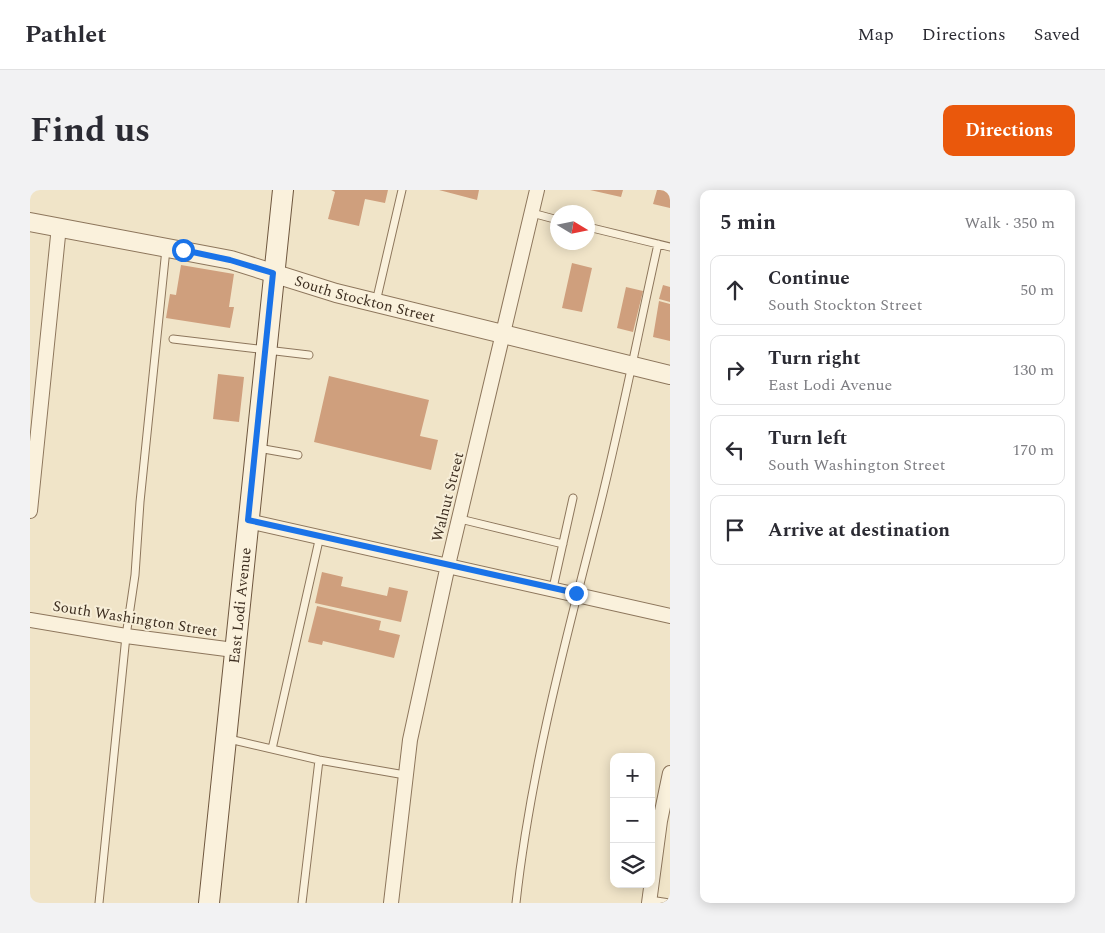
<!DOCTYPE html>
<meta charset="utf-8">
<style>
:root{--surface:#fff;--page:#f2f2f3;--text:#2b2b33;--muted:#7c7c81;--line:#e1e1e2;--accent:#ea580c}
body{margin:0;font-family:Spectral,serif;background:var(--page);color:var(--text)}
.controls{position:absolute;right:15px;bottom:15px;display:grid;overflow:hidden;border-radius:10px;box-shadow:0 2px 12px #0003}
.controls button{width:45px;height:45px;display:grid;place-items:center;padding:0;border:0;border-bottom:1px solid var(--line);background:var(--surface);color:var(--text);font:25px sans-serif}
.compass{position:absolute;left:520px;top:15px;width:45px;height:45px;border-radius:50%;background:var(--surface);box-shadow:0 2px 12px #0003;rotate:100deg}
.stop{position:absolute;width:15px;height:15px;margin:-11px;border:4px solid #1a73e8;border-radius:50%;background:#fff}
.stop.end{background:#1a73e8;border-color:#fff;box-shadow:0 1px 5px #0008}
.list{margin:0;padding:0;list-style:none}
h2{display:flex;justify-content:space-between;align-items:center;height:65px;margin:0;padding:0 20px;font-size:21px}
h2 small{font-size:16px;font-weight:400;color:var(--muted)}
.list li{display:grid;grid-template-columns:32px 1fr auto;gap:15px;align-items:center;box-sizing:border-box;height:70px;margin:0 10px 10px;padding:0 10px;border:1px solid var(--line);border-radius:10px}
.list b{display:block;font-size:19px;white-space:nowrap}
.list p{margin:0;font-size:16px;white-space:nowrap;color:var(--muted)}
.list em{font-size:16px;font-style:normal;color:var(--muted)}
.icon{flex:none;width:28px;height:28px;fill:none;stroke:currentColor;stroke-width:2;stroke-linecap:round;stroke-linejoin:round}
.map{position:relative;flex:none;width:640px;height:713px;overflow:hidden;border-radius:10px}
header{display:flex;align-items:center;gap:30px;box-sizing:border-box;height:70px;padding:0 25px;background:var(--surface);border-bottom:1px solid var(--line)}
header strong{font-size:24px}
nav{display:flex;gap:28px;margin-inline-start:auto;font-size:18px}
.intro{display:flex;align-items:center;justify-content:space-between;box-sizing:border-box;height:120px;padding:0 30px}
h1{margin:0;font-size:35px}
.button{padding:12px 22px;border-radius:10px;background:var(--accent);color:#fff;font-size:18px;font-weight:700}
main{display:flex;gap:30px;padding:0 30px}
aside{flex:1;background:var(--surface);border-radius:10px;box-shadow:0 2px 12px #0003}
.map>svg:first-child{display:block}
</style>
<header>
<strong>Pathlet</strong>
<nav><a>Map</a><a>Directions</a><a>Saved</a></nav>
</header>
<div class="intro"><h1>Find us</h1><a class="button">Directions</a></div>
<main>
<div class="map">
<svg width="640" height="713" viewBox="0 0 640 713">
<rect width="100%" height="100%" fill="#f0e4c8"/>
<path fill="#cf9f7d" d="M301,0H358L355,13L335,9L329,36L298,29L305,2Z
M409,0H449L447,10Z
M560,0H593L591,7Z
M627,0H640V18L623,14Z
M542,73L562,78L552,122L532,118Z
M151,75L204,84L199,117H204L200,138L136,128L140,104L146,105Z
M633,95L640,97V112L629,109Z
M596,97L613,101L603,142L587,138Z
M629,111L640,114V151L623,147Z
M188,184L214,187L209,232L183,229Z
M299,186L399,210L390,246L408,250L401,280L284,252Z
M292,382L313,387L311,396L357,406L359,397L378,401L371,432L285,413Z
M287,416L351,431L349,440L370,445L364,468L293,451L292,455L278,452Z"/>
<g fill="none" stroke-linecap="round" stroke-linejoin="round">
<defs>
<path id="service" d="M502,23L528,30
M558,37L640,57
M346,112L372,0
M143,149L279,165
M228,258L268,265
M430,329L533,354
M523,398L543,308
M199,549L289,570L375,585
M242,559L290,346
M620,710L640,713
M69,713L96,446L105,385L110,312L136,59
M272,713L289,570
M486,713C500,585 533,460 565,335C589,243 607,148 628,54"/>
<path id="minor" d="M0,321L29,36
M218,331L640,426
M0,430L96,446L204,460
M361,713L380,550L418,375L507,0
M619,713L630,631L640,583"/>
<g id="tertiary">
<path id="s1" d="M0,32L201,70L306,103L640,185"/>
</g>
<g id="secondary">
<path id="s2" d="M179,713L253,0"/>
</g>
</defs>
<use href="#service" stroke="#8d765c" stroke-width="9"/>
<use href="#minor" stroke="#8d765c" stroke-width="16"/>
<use href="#tertiary" stroke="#8d765c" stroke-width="20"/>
<use href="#secondary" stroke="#6f573f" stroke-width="22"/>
<use href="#service" stroke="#faf1dc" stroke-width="7"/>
<use href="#minor" stroke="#faf1dc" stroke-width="14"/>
<use href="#tertiary" stroke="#faf1dc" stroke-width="18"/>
<use href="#secondary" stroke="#faf1dc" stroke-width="20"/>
</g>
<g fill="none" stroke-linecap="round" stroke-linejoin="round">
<path stroke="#1a73e8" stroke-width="6" d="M153,60L200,70L243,83L218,330L546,403"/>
</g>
<g text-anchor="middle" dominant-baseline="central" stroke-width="4" stroke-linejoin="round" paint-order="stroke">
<g font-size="15" fill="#3d2e20" stroke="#f7eed8">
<text stroke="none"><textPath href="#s1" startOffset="344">South Stockton Street</textPath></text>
<text transform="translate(418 307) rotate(-76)">Walnut Street</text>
<text stroke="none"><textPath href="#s2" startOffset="299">East Lodi Avenue</textPath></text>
<text transform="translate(105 429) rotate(9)">South Washington Street</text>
</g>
</g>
</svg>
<div class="controls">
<button>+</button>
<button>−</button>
<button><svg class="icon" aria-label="layers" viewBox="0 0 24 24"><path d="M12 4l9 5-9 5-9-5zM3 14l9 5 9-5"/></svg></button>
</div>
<svg class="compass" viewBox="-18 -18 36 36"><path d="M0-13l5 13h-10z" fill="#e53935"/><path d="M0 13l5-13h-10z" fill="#7c7c81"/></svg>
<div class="stop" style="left:153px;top:60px"></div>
<div class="stop end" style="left:546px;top:403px"></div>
</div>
<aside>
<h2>5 min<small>Walk · 350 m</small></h2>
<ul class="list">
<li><svg class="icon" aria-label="ahead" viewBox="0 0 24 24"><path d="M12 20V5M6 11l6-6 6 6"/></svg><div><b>Continue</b><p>South Stockton Street</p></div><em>50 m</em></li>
<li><svg class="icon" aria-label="right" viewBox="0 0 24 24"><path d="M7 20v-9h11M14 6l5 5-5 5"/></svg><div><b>Turn right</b><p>East Lodi Avenue</p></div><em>130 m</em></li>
<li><svg class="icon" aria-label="left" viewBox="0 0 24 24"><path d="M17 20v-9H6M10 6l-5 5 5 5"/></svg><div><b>Turn left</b><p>South Washington Street</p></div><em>170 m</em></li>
<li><svg class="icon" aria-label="arrive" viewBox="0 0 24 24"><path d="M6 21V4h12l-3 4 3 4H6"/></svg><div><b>Arrive at destination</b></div></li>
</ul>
</aside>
</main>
